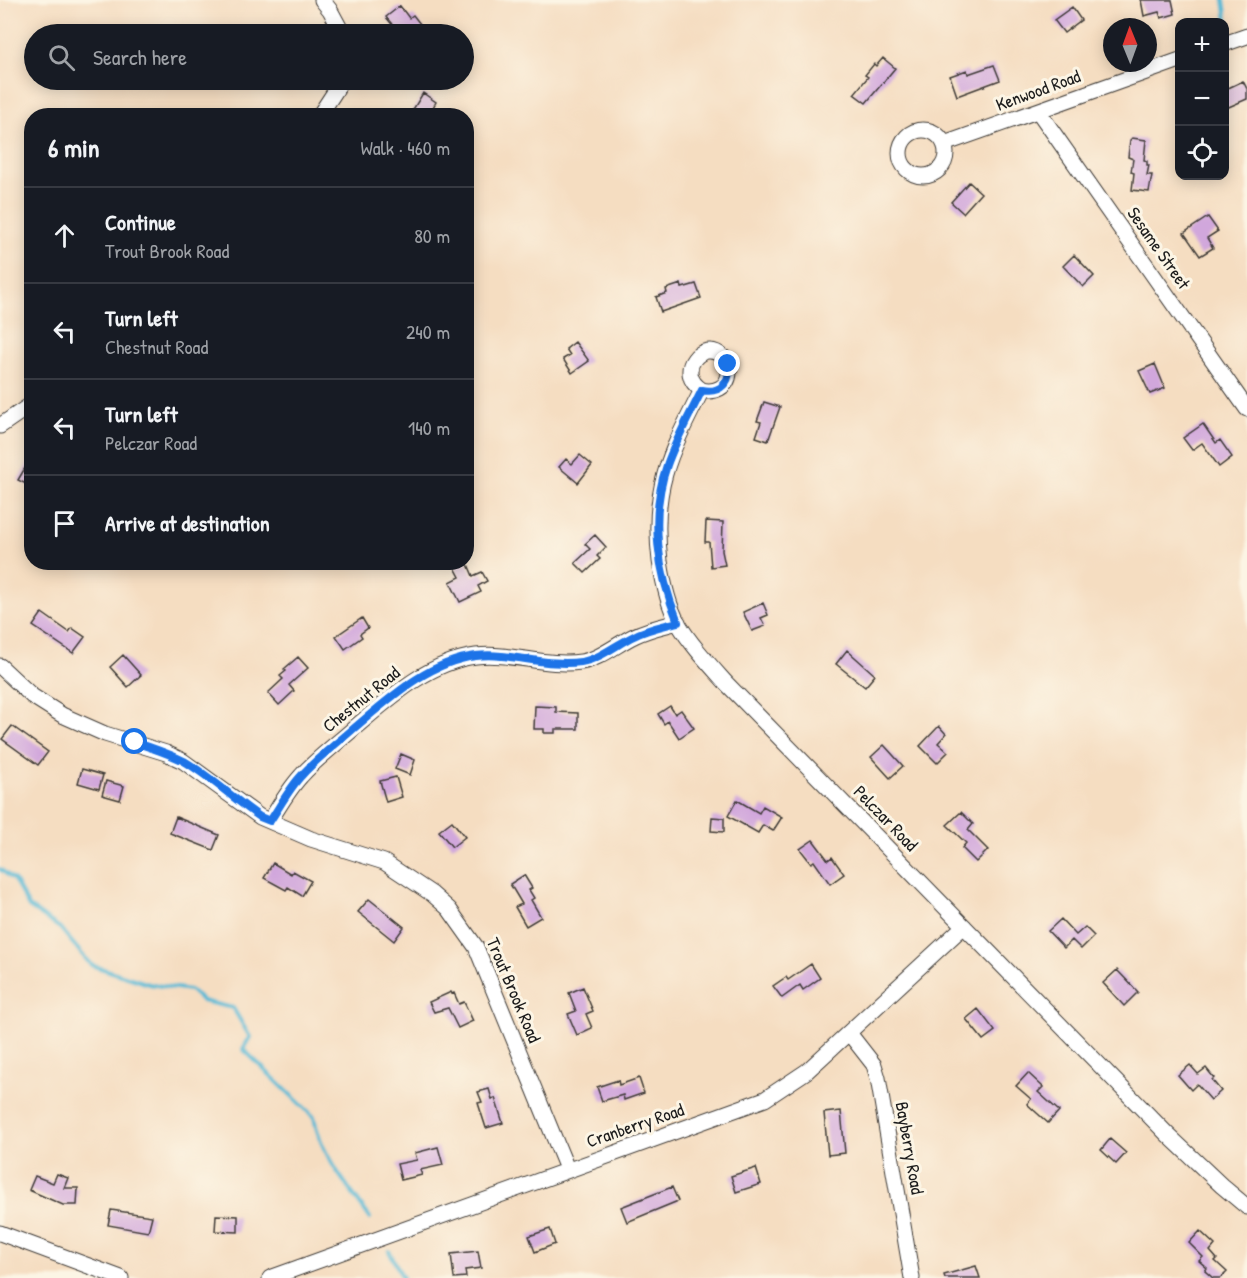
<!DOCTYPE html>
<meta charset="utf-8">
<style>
:root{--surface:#171b24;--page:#242831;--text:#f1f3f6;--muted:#9ea1a6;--line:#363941}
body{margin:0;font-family:"Patrick Hand",sans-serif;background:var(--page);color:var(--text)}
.controls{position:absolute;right:18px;top:18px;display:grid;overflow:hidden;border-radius:12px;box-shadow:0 3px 15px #0003}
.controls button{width:54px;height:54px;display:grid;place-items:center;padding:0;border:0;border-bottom:2px solid var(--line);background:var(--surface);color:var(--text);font:30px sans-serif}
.compass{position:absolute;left:1103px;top:18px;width:54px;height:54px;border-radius:50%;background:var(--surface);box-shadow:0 3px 15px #0003;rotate:359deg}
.stop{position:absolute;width:18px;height:18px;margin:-14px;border:4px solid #1a73e8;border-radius:50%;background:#fff}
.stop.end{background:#1a73e8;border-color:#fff;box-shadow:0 2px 6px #0008}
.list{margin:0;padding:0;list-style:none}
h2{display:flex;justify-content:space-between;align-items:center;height:78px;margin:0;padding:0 24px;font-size:26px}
h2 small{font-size:20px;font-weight:400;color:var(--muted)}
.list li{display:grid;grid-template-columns:39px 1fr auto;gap:18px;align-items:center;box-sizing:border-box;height:96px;padding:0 24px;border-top:2px solid var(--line)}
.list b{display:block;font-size:22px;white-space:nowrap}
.list p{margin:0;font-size:20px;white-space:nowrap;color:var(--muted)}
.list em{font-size:20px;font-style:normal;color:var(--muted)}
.icon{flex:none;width:33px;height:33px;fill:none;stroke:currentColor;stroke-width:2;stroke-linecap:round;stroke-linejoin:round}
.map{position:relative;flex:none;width:1247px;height:1278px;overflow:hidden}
.search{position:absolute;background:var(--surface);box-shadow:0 3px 15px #0003;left:24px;top:24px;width:450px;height:66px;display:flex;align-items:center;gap:15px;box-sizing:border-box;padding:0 21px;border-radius:33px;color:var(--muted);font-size:22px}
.panel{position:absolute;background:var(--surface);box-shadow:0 3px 15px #0003;left:24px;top:108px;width:450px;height:462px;border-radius:24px}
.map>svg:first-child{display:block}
</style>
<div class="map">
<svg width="1247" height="1278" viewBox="0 0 1247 1278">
<rect width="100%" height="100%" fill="#fcf5e5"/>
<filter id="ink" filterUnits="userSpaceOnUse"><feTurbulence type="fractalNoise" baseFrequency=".0167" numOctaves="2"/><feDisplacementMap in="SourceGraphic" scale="12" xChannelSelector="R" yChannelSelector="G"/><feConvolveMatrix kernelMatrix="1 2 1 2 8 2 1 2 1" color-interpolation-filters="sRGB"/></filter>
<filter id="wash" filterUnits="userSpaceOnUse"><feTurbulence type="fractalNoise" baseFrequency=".008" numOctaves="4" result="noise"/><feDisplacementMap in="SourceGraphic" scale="24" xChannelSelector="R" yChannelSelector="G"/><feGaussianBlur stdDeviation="1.35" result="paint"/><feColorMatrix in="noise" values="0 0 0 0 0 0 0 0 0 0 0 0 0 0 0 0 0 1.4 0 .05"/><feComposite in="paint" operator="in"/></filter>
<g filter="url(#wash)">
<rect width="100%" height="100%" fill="#f5ddc1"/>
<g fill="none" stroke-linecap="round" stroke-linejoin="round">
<path stroke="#57b9d5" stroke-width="4" d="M1224,0L1228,27
M0,869L14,880L29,907L60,928L91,965L149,984L190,990L202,1001L233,1008L250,1037L243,1049L314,1117C320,1155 348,1186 370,1218
M389,1251L403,1278"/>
</g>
<g id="blocks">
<path fill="#d1a7dc" d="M1141,0H1172L1175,14L1161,18L1159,12L1144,16Z
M400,6L409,18L413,15L428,34H400L386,17Z
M1072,7L1081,20L1064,33L1054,20Z
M883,58L895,68L866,103L854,94L868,77L865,75L874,64L876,66Z
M994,65L1000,80L957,96L950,76L967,70L968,74Z
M1243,81L1247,89V99L1224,109V90Z
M423,93L436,102L428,116H409Z
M1132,138L1146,140L1144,160L1147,161V165H1149L1147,175H1152L1149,192L1132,190L1134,173L1131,172L1133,159L1128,157L1130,140Z
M969,182L981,193L963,213L951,202Z
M1208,217L1218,231L1207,238L1213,248L1200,256L1184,233Z
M1074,255L1094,276L1083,287L1063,266Z
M681,284L682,288L696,284L701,298L661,312L656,297L667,293L666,289Z
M575,342L589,361L572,373L563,359L570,355L566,349Z
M1155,364L1165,388L1150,394L1139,371Z
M764,402L780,407L768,441L756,437L761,422L757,421Z
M1203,424L1216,443L1220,440L1232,457L1219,467L1202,443L1192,450L1183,438Z
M580,455L592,465L578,483L559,467L566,459L572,464Z
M32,456V487L18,480Z
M706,521L723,522L722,551L725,565L711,567L709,542H705Z
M595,535L606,547L597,556L600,559L585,573L575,563L590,549L585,544Z
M452,562H467L473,576L482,572L487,581L478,586L481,592L460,602L450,582L460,577Z
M763,603L768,615L761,618L765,626L752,631L743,612Z
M42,613L69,632L72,628L85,637L73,653L33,626Z
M362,618L368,628L360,634L362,637L345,649L336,636Z
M847,650L875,675L865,687L836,664Z
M123,655L141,675L128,687L110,667Z
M298,657L308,668L289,685L294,691L279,705L268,693L283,679L280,676L286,671L284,669Z
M535,706L556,707V712L578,713V729H555V733H544V729H534Z
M670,706L675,714L681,710L694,728L679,738L668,721L664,724L658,714Z
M12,726L48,752L38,765L2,739Z
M939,726L946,734L938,743L948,752L937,763L920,746Z
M884,745L903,766L890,778L871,757Z
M401,754L415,760L410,775L395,769Z
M82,769L103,775L99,789L78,783Z
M396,777L402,797L386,802L380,781Z
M106,781L124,786L120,800L102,795Z
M737,800L759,813L763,806L782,817L773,831L763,825L758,833L728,816Z
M961,812L973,824L968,830L988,850L976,862L962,848L966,843L947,825Z
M176,817L219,835L213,850L170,833Z
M712,817L724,818V832L711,831Z
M452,821L465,837L452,847L439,831Z
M813,840L828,860L832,857L844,874L830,884L814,861L811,863L800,849Z
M273,863L291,874L293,871L311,881L302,896L288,887L286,890L264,878Z
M524,875L532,888L529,890L534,898L531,900L541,917L526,926L515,907L522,904L510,884Z
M369,899L404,927L394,941L358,912Z
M1061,919L1076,935L1085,927L1094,936L1081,949L1072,940L1064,948L1048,931Z
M811,964L820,978L803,990L800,985L782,998L773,986L786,977L788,980Z
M1117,970L1138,992L1124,1006L1103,983Z
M583,987L593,1011L586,1014L592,1028L577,1035L568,1014L576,1011L569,993Z
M451,992L452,994L454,993L459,1004L464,1002L473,1021L458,1028L448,1008L434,1012L429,1002Z
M978,1009L995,1031L983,1040L966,1019Z
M1190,1065L1198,1074L1206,1068L1214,1078L1212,1080L1221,1091L1211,1100L1197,1084L1191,1090L1178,1075Z
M1028,1073L1043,1087L1038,1092L1059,1111L1048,1123L1027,1104L1031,1099L1016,1086Z
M639,1078L644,1093L624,1100L623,1095L602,1101L597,1087L618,1080L619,1085Z
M489,1089L492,1099L495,1098L503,1123L486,1128L478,1103L482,1102L478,1092Z
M841,1111L845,1153L828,1155L824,1113Z
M1110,1139L1126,1153L1116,1164L1101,1150Z
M438,1147L443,1165L420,1170L422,1175L401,1180L397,1164L417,1160L415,1153Z
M756,1168L761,1184L736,1192L731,1176Z
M57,1174L68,1178L64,1188H78L77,1205H63L29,1190L35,1176L53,1183Z
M672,1187L678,1201L627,1222L621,1207Z
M111,1210L152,1216L148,1232L108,1225Z
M216,1215L238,1216V1232L215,1231Z
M550,1229L555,1244L535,1252L529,1236Z
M1200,1231L1215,1245L1210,1251L1217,1259L1215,1261L1227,1272L1221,1278H1213L1205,1271L1207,1268L1199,1261L1203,1257L1189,1243Z
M478,1251L481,1268L465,1270L466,1277L454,1278L451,1254Z
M976,1266L980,1278H945L944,1275Z"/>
</g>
</g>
<g filter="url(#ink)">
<use href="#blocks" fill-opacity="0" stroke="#3d3935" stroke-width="1.5"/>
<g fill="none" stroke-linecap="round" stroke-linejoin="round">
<defs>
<path id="street" d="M322,0L330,10L343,34
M1224,44L1247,36
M1038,111L1247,409
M319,116L336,90L341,80
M900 153a23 23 0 1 1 46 0a23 23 0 1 1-46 0Z
M944,144L1180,60
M702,390C714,393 728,388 729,373C730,367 728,361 723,357C703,337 673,372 702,390C670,453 651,488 660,561C663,581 668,605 678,623C691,645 710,665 727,684L1167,1134L1222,1186L1247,1207
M0,426L32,404
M0,666L32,696L62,715L105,734L166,753L183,761L260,817L311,839L384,862L432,894L449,909L476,947L567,1169
M270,821C279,806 289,789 301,776C316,759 335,745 352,730C388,700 427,662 476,656C511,652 546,667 581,662C600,659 617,644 634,636C647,629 663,626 678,622
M849,1033L874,1065L878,1078L912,1278
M0,1233L121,1278
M270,1278L765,1099L807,1071L964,926"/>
</defs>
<use href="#street" stroke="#3d3935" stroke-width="17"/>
<use href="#street" stroke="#fff" stroke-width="15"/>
</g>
</g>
<g fill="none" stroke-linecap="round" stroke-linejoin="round" filter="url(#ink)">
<path stroke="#1a73e8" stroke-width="8" d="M135,742C151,748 168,753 184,761C211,777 234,799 260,817L270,821C280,806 289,789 301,776C316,759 335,745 352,730C388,700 427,662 476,656C511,652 546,667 581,662C600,659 617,644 634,636C647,629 663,626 678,622C658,573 649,517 667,465C676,439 690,415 702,390C720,394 732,382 728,364"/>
</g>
<g text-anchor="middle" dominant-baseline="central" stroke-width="6" stroke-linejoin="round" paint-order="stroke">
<g font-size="18" fill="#1c1c1c" stroke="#fcf5e5">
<text transform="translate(1038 90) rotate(-20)">Kenwood Road</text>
<text transform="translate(1159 248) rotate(55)">Sesame Street</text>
<text transform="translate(361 699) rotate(-39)">Chestnut Road</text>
<text transform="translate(886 818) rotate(46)">Pelczar Road</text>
<text transform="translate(514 990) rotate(67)">Trout Brook Road</text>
<text transform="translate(635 1125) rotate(-19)">Cranberry Road</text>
<text transform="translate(910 1148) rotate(80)">Bayberry Road</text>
</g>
</g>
</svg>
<div class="controls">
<button>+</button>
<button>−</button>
<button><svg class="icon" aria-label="locate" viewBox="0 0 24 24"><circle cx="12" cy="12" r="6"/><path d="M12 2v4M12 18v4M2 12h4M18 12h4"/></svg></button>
</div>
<svg class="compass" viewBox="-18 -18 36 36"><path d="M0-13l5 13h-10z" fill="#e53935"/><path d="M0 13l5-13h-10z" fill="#9ea1a6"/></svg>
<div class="stop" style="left:135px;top:742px"></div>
<div class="stop end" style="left:728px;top:364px"></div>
<div class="search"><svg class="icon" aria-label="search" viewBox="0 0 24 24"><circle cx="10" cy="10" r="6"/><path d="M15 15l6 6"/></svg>Search here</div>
<section class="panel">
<h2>6 min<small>Walk · 460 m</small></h2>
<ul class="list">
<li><svg class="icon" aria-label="ahead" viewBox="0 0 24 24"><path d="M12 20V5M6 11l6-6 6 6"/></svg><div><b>Continue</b><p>Trout Brook Road</p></div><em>80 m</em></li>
<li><svg class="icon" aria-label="left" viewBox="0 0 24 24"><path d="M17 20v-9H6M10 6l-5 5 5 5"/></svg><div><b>Turn left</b><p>Chestnut Road</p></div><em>240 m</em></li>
<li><svg class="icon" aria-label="left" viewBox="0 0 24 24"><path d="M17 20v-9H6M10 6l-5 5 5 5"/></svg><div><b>Turn left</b><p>Pelczar Road</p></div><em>140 m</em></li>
<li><svg class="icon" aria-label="arrive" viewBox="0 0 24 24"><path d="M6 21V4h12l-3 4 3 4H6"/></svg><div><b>Arrive at destination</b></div></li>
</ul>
</section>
</div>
